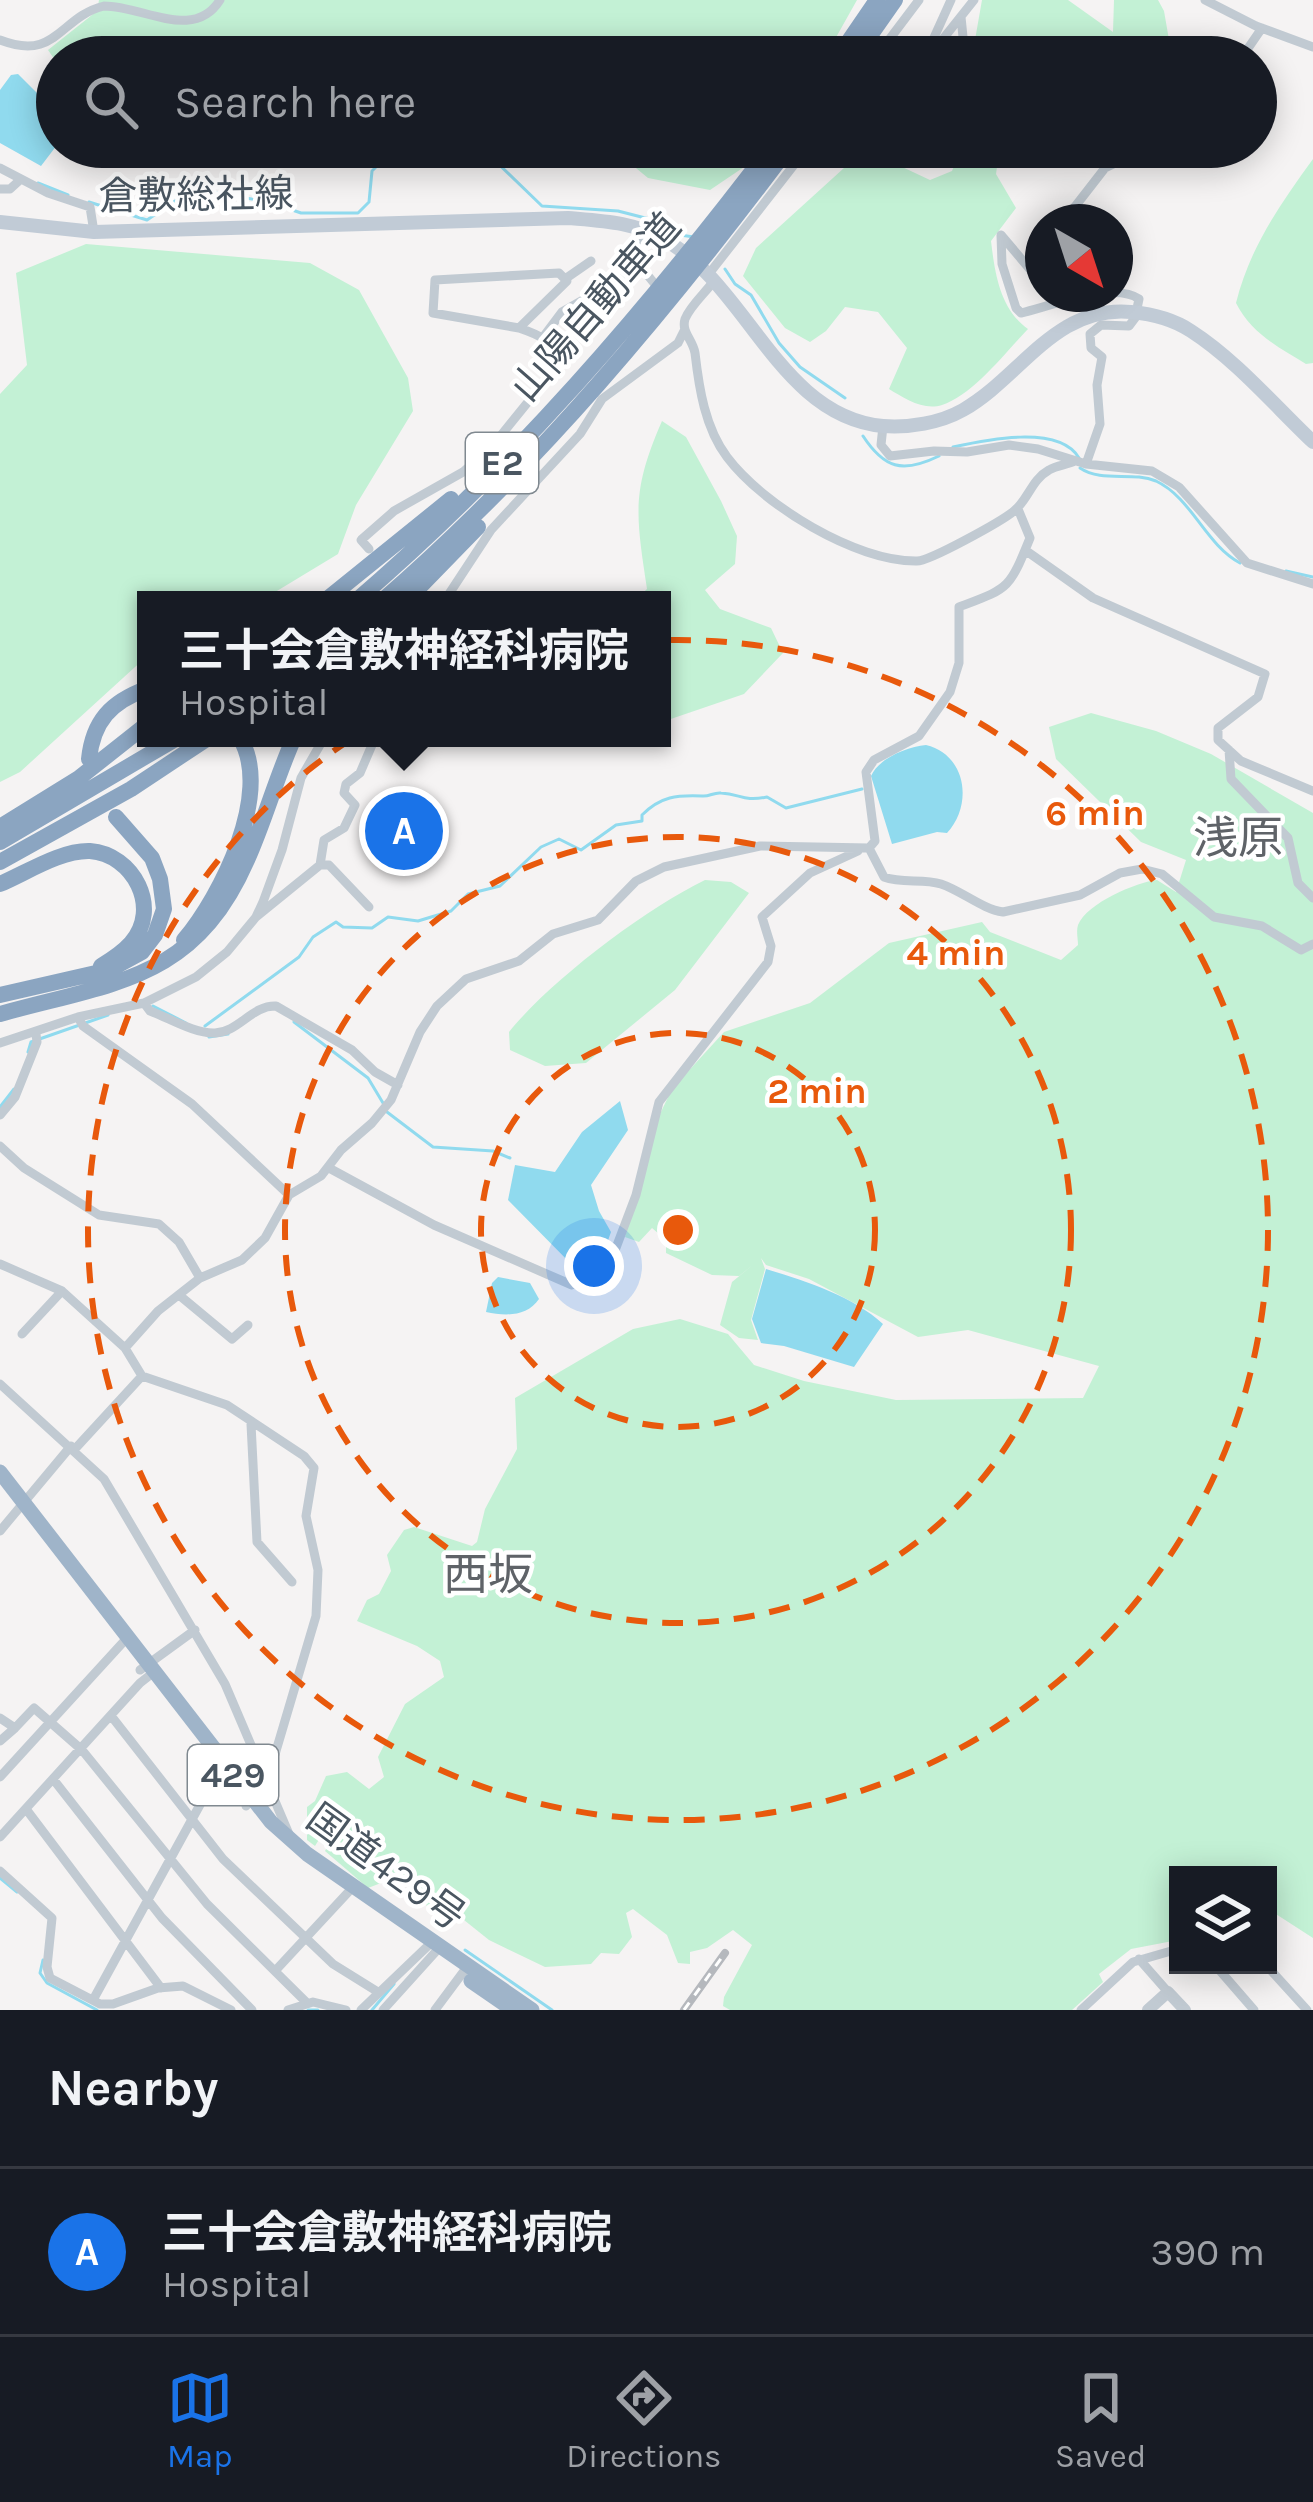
<!DOCTYPE html>
<meta charset="utf-8">
<style>
:root{--surface:#171b24;--page:#20242c;--text:#f1f3f6;--muted:#9ea1a6;--line:#363941;--accent:#1a73e8}
body{margin:0;font-family:Karla,"Noto Sans JP",sans-serif;background:var(--page);color:var(--text)}
.controls{position:absolute;right:36px;bottom:36px;display:grid;overflow:hidden;border-radius:0px;box-shadow:0 6px 30px #0003}
.controls button{width:108px;height:108px;display:grid;place-items:center;padding:0;border:0;border-bottom:3px solid var(--line);background:var(--surface);color:var(--text);font:60px sans-serif}
.compass{position:absolute;left:1025px;top:204px;width:108px;height:108px;border-radius:50%;background:var(--surface);box-shadow:0 6px 30px #0003;rotate:141deg}
.you{position:absolute;left:594px;top:1266px;width:42px;height:42px;margin:-30px;border:9px solid #fff;border-radius:50%;background:#1a73e8;box-shadow:0 0 0 18px #1a73e833}
.badge{display:grid;place-items:center;width:78px;height:78px;border-radius:50%;background:var(--accent);color:#fff;font-size:39px;font-weight:700}
.pin{position:absolute;translate:-50% -50%;border:6px solid #fff;box-shadow:0 3px 12px #0006}
.popup{position:absolute;left:137px;top:591px;width:534px;height:156px;box-sizing:border-box;display:grid;place-content:center;border-radius:0px;background:var(--surface);filter:drop-shadow(0 3px 9px #0005);font-size:39px;white-space:nowrap;color:var(--muted)}
.popup b{font-size:45px;color:var(--text)}
.popup::after{content:'';position:absolute;left:50%;top:100%;margin-left:-24px;border:24px solid transparent;border-top-color:var(--surface)}
.list{margin:0;padding:0;list-style:none}
h2{display:flex;justify-content:space-between;align-items:center;height:156px;margin:0;padding:0 48px;font-size:51px}
h2 small{font-size:39px;font-weight:400;color:var(--muted)}
.list li{display:grid;grid-template-columns:78px 1fr auto;gap:36px;align-items:center;box-sizing:border-box;height:168px;padding:0 48px;border-top:3px solid var(--line)}
.list b{display:block;font-size:45px;white-space:nowrap}
.list p{margin:0;font-size:39px;white-space:nowrap;color:var(--muted)}
.list em{font-size:39px;font-style:normal;color:var(--muted)}
.icon{flex:none;width:66px;height:66px;fill:none;stroke:currentColor;stroke-width:2;stroke-linecap:round;stroke-linejoin:round}
.map{position:relative;flex:none;width:1313px;height:2010px;overflow:hidden}
.search{position:absolute;background:var(--surface);box-shadow:0 6px 30px #0003;left:36px;right:36px;top:36px;height:132px;display:flex;align-items:center;gap:30px;box-sizing:border-box;padding:0 42px;border-radius:66px;color:var(--muted);font-size:45px}
.sheet{height:324px;background:var(--surface)}
nav{display:flex;justify-content:space-around;align-items:center;box-sizing:border-box;height:168px;border-top:3px solid var(--line);background:var(--surface);font-size:33px;color:var(--muted)}
nav a{display:grid;justify-items:center;gap:6px}
nav .on{color:var(--accent)}
.map>svg:first-child{display:block}
</style>
<div class="map">
<svg width="1313" height="2010" viewBox="0 0 1313 2010">
<rect width="100%" height="100%" fill="#f5f3f3"/>
<path fill="#c3f1d5" d="M99,0H857L825,57H57V63L48,50L97,11Z
M982,0H1068L1113,32L1114,0H1158L1164,11L1172,57H972Z
M577,147H743L747,165L710,190L648,178L625,159Z
M962,147H1063L1022,149L998,160L996,174L1016,208L991,241C995,274 1000,309 1028,329C1006,352 972,396 942,405C923,411 904,398 889,389L907,348L878,312L845,307L826,331L810,342L785,328L743,276L756,248L855,158L898,165L930,180L952,171Z
M1313,159V363L1306,364C1278,347 1251,333 1236,303C1250,247 1279,206 1313,159Z
M86,244L310,263L359,290L408,378L413,411L356,505L338,554L262,600H146V657L20,772L0,782V394L27,365L16,273Z
M662,421L686,437L721,501L737,536L735,564L705,590L720,609L771,628L783,653L744,694L662,722V600H635L647,589C636,515 631,492 662,421Z
M1091,713L1156,731L1211,754L1313,813V1938L1268,1909V1875H1178V1940L1131,1949L1099,1974L1103,1982L1072,2010H730L723,2006L724,1997L752,1945L733,1930L707,1948L690,1952V1964L678,1963L667,1935L633,1909L626,1913L632,1937L619,1954L601,1953L591,1964L545,1967L489,1940L459,1916L427,1906L406,1881L394,1878L368,1888L325,1851L335,1832L344,1829L350,1818L338,1809L315,1846L307,1840V1807L315,1801L326,1776L347,1772L369,1789L384,1777L378,1757L405,1704L444,1677L440,1661L417,1646L357,1621L367,1600L379,1594L391,1571L387,1555L404,1530L414,1527L472,1546L477,1542L485,1509L517,1449L515,1398L633,1329L680,1319L728,1334L754,1365L804,1381L896,1400L1083,1398L1099,1366L968,1330L918,1337L809,1279L766,1265L761,1258L765,1269L751,1320L758,1340L739,1338L720,1325L732,1282L754,1264L739,1276L712,1275L666,1253V1240L652,1228L639,1242L625,1237L658,1118L672,1089L724,1032L810,1003L889,943L982,922L990,932L1061,960L1078,945C1078,939 1076,931 1078,925C1087,903 1137,882 1157,880L1176,892L1186,860L1141,842L1056,759L1049,727Z
M705,880L731,882L749,893L675,990L586,1063L545,1066L510,1050L509,1032C551,980 644,910 705,880Z"/>
<path fill="#90daee" d="M18,74L57,113V145L41,166L0,143V90L11,75Z
M926,745C967,755 973,805 947,833L937,832L892,844L871,776C879,758 907,747 926,745Z
M620,1101L628,1130L591,1185L599,1211L611,1232L601,1260L577,1270L508,1200L515,1165L555,1172L582,1132Z
M766,1269C805,1281 853,1296 883,1324L854,1367L784,1346L761,1343L752,1319Z
M498,1277L530,1283L539,1299C527,1317 505,1316 486,1312L492,1283Z"/>
<g fill="none" stroke-linecap="round" stroke-linejoin="round">
<path stroke="#90daee" stroke-width="3" d="M481,147L542,206L618,211L661,222L680,235L694,237
M38,183L68,195
M89,202L147,220L184,195L206,191L269,202L301,213H358L369,202L372,171L396,147
M725,269L735,284L751,295L779,343L800,367L845,398
M863,436C884,468 902,474 939,456
M953,447C985,440 1059,424 1079,458
M1080,468C1102,483 1132,471 1156,481C1192,498 1205,544 1240,563
M1286,571L1313,577
M153,1006L186,1023
M294,1022L368,1078L383,1103
M205,1026L299,957L313,937L336,922L343,927L372,928L388,917L418,921L451,911L468,894L500,886L541,847L559,839L581,850L616,825L642,821V815C661,796 677,795 702,796C709,797 714,792 721,793C741,794 743,802 767,797L786,808L862,789
M209,1037L228,1034
M28,1052L31,1042L108,1015
M0,1107L14,1089
M387,1112L433,1147L493,1151L510,1158
M0,1878L17,1892
M465,1950L552,2010
M43,1960L40,1973L47,1983L97,2010
M308,2010H318
M372,2010L394,1984"/>
<path stroke="#c1cad2" stroke-width="9" d="M1205,0L1256,26L1313,47
M961,17L965,57
M0,40C57,62 59,17 104,6C144,6 194,42 220,0
M932,48L935,49L974,0
M876,57L919,0
M935,57L932,42L951,0
M1242,57L1262,28
M0,168L48,193L90,207L94,232
M0,189H10L21,179
M1063,222L1105,168L1134,154L1169,147
M639,228L641,267L658,288
M559,273L567,281L519,328L433,313L435,280Z
M708,275L808,147
M1043,277L1034,274L1001,235L1002,264L1016,308L1021,313C1051,306 1114,281 1139,299L1135,318L1129,326L1101,325L1090,334L1091,348L1102,357L1097,385L1100,424L1086,464
M565,279L591,261
M713,282C705,293 690,306 685,319C681,332 693,340 695,353C699,388 705,428 727,457C763,505 856,562 917,561C930,561 1002,521 1014,511C1029,499 1031,480 1049,470C1057,465 1067,465 1075,461
M544,336L562,312L641,267
M883,426L881,445L890,456L934,451L967,452L1009,445L1038,449L1086,464L1152,471L1179,487L1247,563L1313,584
M1018,509L1030,538C1009,590 1009,588 959,607V663L950,692L919,736L874,760L866,772L875,841L869,848L884,877C902,884 923,878 941,884C962,891 982,909 1003,912L1080,895L1120,873L1142,869L1162,874L1214,917L1262,926L1301,950L1313,944
M369,549L361,540L394,511L463,472L494,444L558,365C559,342 537,334 519,328
M1025,550L1093,598L1265,674L1258,697L1218,728V740L1241,761L1313,791
M445,600L491,530L580,434L602,399L678,343L684,331
M1229,750L1231,779L1288,838L1298,883L1313,898
M320,865H329L369,907
M256,917L320,865L324,840L344,828L355,805L344,793L346,784L360,773L375,738
M144,1003L150,1011C169,1018 195,1034 215,1033C239,1032 252,1005 276,1006L352,1050L375,1072L398,1085
M78,1017L83,1026L192,1104L289,1195
M0,1043L78,1017L144,1003L196,977L227,952L256,917L263,902L282,850L301,778L324,738
M0,1115L15,1097L37,1042L36,1034
M0,1146L24,1168L99,1215L159,1224L179,1242L200,1278
M329,1168L434,1225L572,1285L608,1269L636,1195L659,1102L768,962L771,946L762,917L810,873L858,851
M0,1264L62,1291L125,1348
M179,1295L232,1339L248,1325
M22,1334L62,1291
M0,1384L104,1479L225,1684L289,1834
M251,1424L257,1542L292,1582
M74,1450L142,1376
M0,1531L71,1446
M140,1670L195,1630
M112,1717L223,1859L333,1964L378,1992
M0,1718L15,1728L34,1708L82,1750L207,1904L306,2002
M0,1741L15,1728
M0,1777L127,1638
M53,1779L162,1918L252,2010
M246,1806L268,1778L316,1616L318,1570L306,1516L314,1468L304,1456L227,1405L142,1376L125,1348L158,1311L200,1278L242,1260L265,1238L289,1195L321,1176L341,1150L372,1123L391,1100L420,1032L437,1006L466,979L519,961L553,934L598,920L636,881L664,867L760,846L869,848
M26,1809L161,1988
M0,1837L140,1683L154,1672
M0,1871L52,1918L47,1967L50,1978L100,2004H113L158,1988L183,1986L231,2010
M1139,1959L1168,1992
M1215,1965L1254,2010
M1266,1965L1307,2010
M275,1971L353,1887
M93,2000L213,1781L228,1768
M288,2010L313,2002L346,2010
M361,2010L432,1942
M383,2010L439,1948
M435,2010L467,1967
M1081,2010L1133,1962L1178,1949"/>
<path stroke="#c1cad2" stroke-width="12" d="M1148,2010L1168,1992L1185,2010"/>
<path stroke="#c1cbd6" stroke-width="14" d="M0,222L94,232L568,218C603,221 634,222 665,240C748,286 779,416 883,426C909,428 940,423 963,410C1021,377 1055,305 1131,312C1153,314 1173,319 1191,331C1236,360 1274,405 1313,442"/>
<path stroke="#9fb4c9" stroke-width="15" d="M0,1472L271,1822L307,1854L532,2010
M471,1981L513,2010"/>
<path stroke="#8ba5c1" stroke-width="16" d="M838,57L877,0
M855,57L895,0
M326,600L451,499
M357,600C513,466 647,310 771,147
M383,600C537,466 667,310 789,147
M407,600L478,527
M89,759C93,721 111,702 146,689
M0,827L79,778L146,725
M0,842L177,738
M0,862L131,789L208,738
M0,884C26,873 61,850 90,851C133,854 162,908 131,943C123,952 111,960 101,966
M184,940C221,896 273,793 240,738
M0,995L109,970L142,952L155,935L164,909L160,879L152,858L116,817
M0,1014C115,982 194,981 247,860C265,820 276,778 294,738"/>
<defs>
<path id="rail" d="M684,2010L725,1953"/>
</defs>
<use href="#rail" stroke="#b5b8bd" stroke-width="8"/>
<use href="#rail" stroke="#fff" stroke-width="3" stroke-dasharray="9" stroke-linecap="butt"/>
</g>
<g fill="none" stroke="#e8590c" stroke-width="6" stroke-dasharray="21 15">
<circle cx="678" cy="1230" r="197"/>
<circle cx="678" cy="1230" r="393"/>
<circle cx="678" cy="1230" r="590"/>
</g>
<g text-anchor="middle" dominant-baseline="central" stroke-width="9" stroke-linejoin="round" paint-order="stroke">
<g fill="#fff" stroke="#808990" stroke-width="3">
<rect x="466" y="433" width="72" height="60" rx="9"/>
<rect x="188" y="1745" width="90" height="60" rx="9"/>
</g>
<g font-size="36" font-weight="bold" fill="#4a5661">
<text x="502" y="463">E2</text>
<text x="233" y="1775">429</text>
</g>
<g font-size="39" fill="#4a5661" stroke="#fff">
<text transform="translate(196 195) rotate(-1)">倉敷総社線</text>
<text transform="translate(596 307) rotate(-49)">山陽自動車道</text>
<text transform="translate(386 1867) rotate(36)">国道429号</text>
</g>
<g font-size="45" fill="#5f6368" stroke="#fff">
<text x="1238" y="838">浅原</text>
<text x="488" y="1575">西坂</text>
</g>
</g>
<circle cx="678" cy="1230" r="18" fill="#e8590c" stroke="#fff" stroke-width="6"/>
<g font-size="36" text-anchor="middle" font-weight="bold" fill="#e8590c" stroke="#fff" stroke-width="9" stroke-linejoin="round" paint-order="stroke">
<text x="1095" y="825">6 min</text>
<text x="956" y="965">4 min</text>
<text x="817" y="1103">2 min</text>
</g>
</svg>
<div class="controls">
<button><svg class="icon" aria-label="layers" viewBox="0 0 24 24"><path d="M12 4l9 5-9 5-9-5zM3 14l9 5 9-5"/></svg></button>
</div>
<svg class="compass" viewBox="-18 -18 36 36"><path d="M0-13l5 13h-10z" fill="#e53935"/><path d="M0 13l5-13h-10z" fill="#9ea1a6"/></svg>
<div class="you"></div>
<div class="pin badge" style="left:404px;top:831px">A</div>
<div class="popup"><b>三十会倉敷神経科病院</b>Hospital</div>
<div class="search"><svg class="icon" aria-label="search" viewBox="0 0 24 24"><circle cx="10" cy="10" r="6"/><path d="M15 15l6 6"/></svg>Search here</div>
</div>
<section class="sheet">
<h2>Nearby<small></small></h2>
<ul class="list">
<li><span class="badge">A</span><div><b>三十会倉敷神経科病院</b><p>Hospital</p></div><em>390 m</em></li>
</ul>
</section>
<nav>
<a class="on"><svg class="icon" aria-label="map" viewBox="0 0 24 24"><path d="M3 6l6-2 6 2 6-2v14l-6 2-6-2-6 2zM9 4v14M15 6v14"/></svg>Map</a>
<a><svg class="icon" aria-label="directions" viewBox="0 0 24 24"><path d="M12 3l9 9-9 9-9-9zM9 14v-3h6M13 9l2 2-2 2"/></svg>Directions</a>
<a><svg class="icon" aria-label="saved" viewBox="0 0 24 24"><path d="M7 4h10v16l-5-4-5 4z"/></svg>Saved</a>
</nav>
